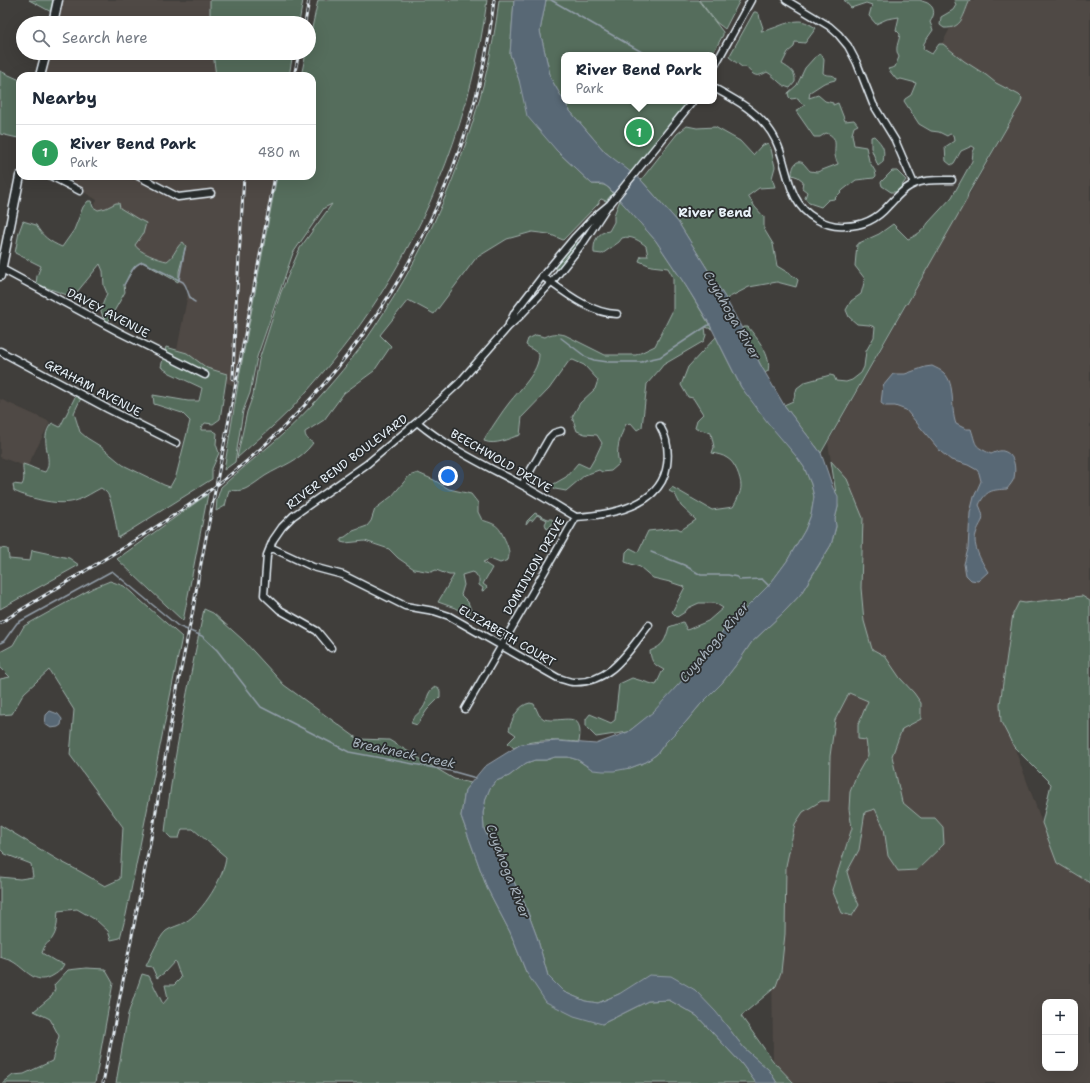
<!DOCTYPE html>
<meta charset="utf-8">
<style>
:root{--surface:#fff;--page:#f2f2f3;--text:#1f2937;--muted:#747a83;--line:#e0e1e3;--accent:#7c3aed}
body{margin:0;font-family:"Shantell Sans",sans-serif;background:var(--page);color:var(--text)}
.controls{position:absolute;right:12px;bottom:12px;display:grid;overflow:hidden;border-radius:8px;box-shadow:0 4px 16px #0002}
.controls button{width:36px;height:36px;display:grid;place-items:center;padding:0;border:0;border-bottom:1px solid var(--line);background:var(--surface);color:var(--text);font:20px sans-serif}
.you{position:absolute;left:448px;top:476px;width:14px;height:14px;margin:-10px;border:3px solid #fff;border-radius:50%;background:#1a73e8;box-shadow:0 0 0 6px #1a73e833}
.badge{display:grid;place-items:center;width:26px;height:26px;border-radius:50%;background:var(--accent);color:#fff;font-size:13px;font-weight:700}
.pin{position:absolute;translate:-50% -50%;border:2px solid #fff;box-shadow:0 1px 4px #0006}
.popup{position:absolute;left:561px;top:52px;width:156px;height:52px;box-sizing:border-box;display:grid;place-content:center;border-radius:8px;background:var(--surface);filter:drop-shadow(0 1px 3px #0005);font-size:13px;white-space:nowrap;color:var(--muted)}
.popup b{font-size:15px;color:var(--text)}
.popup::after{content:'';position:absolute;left:50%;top:100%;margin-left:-8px;border:8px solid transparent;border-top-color:var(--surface)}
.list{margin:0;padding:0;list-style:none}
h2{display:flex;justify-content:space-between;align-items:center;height:52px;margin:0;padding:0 16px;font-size:17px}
h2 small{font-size:13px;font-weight:400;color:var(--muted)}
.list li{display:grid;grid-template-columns:26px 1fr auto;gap:12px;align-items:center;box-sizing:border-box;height:56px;padding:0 16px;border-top:1px solid var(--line)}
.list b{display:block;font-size:15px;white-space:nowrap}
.list p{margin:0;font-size:13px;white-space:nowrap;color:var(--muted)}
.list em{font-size:13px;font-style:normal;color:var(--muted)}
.icon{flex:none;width:22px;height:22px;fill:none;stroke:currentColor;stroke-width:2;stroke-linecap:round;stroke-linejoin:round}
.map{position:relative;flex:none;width:1090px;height:1083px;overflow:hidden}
.search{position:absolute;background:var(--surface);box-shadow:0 4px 16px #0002;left:16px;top:16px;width:300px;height:44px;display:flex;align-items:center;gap:10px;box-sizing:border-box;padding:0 14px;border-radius:22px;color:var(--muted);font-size:15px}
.panel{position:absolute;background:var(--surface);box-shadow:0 4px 16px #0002;left:16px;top:72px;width:300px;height:108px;border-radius:12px}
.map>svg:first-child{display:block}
</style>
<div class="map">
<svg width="1090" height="1083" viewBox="0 0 1090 1083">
<rect width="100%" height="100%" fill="#403e3b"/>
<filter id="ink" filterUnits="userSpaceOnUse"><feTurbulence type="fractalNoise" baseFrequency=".025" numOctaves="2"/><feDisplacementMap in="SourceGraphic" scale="8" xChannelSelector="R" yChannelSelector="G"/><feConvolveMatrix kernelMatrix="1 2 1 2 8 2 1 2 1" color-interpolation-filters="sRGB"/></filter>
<g filter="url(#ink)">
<path fill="#4f4944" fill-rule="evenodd" d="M58,0H210V23H53Z
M965,0H1090V612L1005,722L1057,863L1090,883V1083H794L773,1061L771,837L857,623L828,443L1022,102L937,53ZM1045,1002H1075V1068H1045Z
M46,53H213L216,76H40Z
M77,176H275L235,386L205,375L175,360L189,288L83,230L97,200L72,185Z
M0,399L50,422L27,467L0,457Z"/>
<path fill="#546d5b" stroke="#9eafaa" d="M29,0H58L55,14Z
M210,0H303L299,23H210Z
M318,0H487C473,111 431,220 369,312C346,346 319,378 291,409C274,426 255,442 237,458L247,412L253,395L259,360L281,292L300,248L332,204L324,208L293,253L257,357L250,393L243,411L235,462L224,470L240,372L277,176H312V76H301L306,53H309V42Z
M499,0H514L510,54L519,80L557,151L592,184C603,185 605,183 613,193L606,201L601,199L599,201V203L563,240L549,234L532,232L507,239L476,258L434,314L408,300L380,335L391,346L374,371L344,393L324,420L305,432C305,438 309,440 313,443C300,461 283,465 265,476C259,480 253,485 247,488C242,491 235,491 229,490L225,506L216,511L217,499L221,487C241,469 263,452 283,434C307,412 330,386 350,361C362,346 373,330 383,314C442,224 487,107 499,0Z
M546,0H698L723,32V35L712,55H564V101H688L631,173L605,152L570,111L551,79L540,31Z
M699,0H740L725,29L716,22Z
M844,0H920C923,2 927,2 929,4C936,9 934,16 930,22L933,30L924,43L923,49L932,54L939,44H943L964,61L986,75L996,83L1019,95L1022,98L1021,103L968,194L967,199L907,304H906L821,453L784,405L793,401L797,388L805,382L830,375L834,376L836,381L846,382L852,380L861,373L864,367L866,351L874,337L875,327L869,325L857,324L849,317L846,310L851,301L861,294L865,279L855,266L857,244L879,234L893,224L908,239C916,236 924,230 928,223L952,197L972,161L973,152L975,148L972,146L961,151L954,163L951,165L946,161L945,147L954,141L953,135L950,134L947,136L939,132L931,131L919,124L904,101L905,99L911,95L916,83L901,79L897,80L888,69L895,67L899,57C894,48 899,43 900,34L896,30L899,17L887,19L876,24L869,16L872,5L866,3L851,8Z
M954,0H970C963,14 963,29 944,28L940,25L941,17L953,10L956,5Z
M754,12H756L759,14L760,19L763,28L761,31C774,30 786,21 799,21C805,21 811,25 816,28L805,43L795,42L794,47L788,52L782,64C790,69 796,72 795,82L790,88C780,86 776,77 767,72C756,78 754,76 746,67H742L729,57Z
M213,53H293L289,76H216Z
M820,54L822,55L824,60L823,73C827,77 833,73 836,78L835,80L824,83L810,92L809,98L818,95L825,101L833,103V105L838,103L845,121L854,120L858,125L854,127L852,134L854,145L866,147L869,161L875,171L876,176L874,178L856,180L843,190L834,199L828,200L821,207L809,203L805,198L807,192L802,188L803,181L798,177L792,175C792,169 795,158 803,163C805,165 808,169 810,171L817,172L838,164C838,162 836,161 836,159C832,149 841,138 826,133L820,137H814L796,111L805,105L801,103L798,98L791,99L789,97L788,93L797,85L805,68L814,58Z
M0,71L20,80V123L18,138L0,134Z
M687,126L697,128L715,127L740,141L753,155L761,146L768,143L771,149L775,167L772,178L775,187L759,188L748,196L755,207L764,217V229L773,244L777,266L795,277L798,280L796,287L777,282L749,287L726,299L678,222L641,180L677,134Z
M874,136C884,146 885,149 883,162L878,166L871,148V137Z
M892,171H897L906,180L897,192H891L882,186L881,182Z
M620,200L656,241L686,286L712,329L705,327L706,335L704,341L663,365L660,369L647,384L642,427L637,430L631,423L626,424C620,437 615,450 619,464L611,471L602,472L599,470L585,475L566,491L555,489L552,485L566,477L578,463L589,468L596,456L602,443L597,435L585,434L577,431L572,417L580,403L595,389L598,380L584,365L573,360L569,361L549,389L522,417L520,435C509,438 496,446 484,441L486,436C494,425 501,413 509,403C520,389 539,372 539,354L526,345L528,339L536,335L545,337C552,333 557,333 565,335L605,355H636L655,346L673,310V277L668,268L651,266L639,261L641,256H648L646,246C640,241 631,235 622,238L619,242L602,254L594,253C593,242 597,232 609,231L614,222V215Z
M88,201H91L93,207L98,210L106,208L116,203H119L120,208L138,219L146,223L143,234L135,245C138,252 160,260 167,261C175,256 176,246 183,242L186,246L179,271V279L178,282L142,262L135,266L124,285L125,292L108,322L103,317L101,311L102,306L107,293L104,286L103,271L100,264L77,292L73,295H67L36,284L37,276L41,266L15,253L19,232L23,221L36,225C42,236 50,242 62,247L74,230L83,207Z
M575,241L579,243L559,270L556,269L554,266Z
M744,327H748C757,338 772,356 768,371L765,373L742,330Z
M716,337L741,387L796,456L804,467L811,484L814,497L811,515L805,530L787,561L770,584L722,632L701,660L654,712L628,732L596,737L586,727V719L590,714L611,723L615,720L619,684L632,678L656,685L662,672L664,670C655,665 651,663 650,651C664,645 665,641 669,627L683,622L687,630L708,621L723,608L715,603H699L688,608L685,612L677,617L672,612L685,587L670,582L653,578L640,567L625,562L626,552L630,548L638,552L648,531L677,528L681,530L696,520L681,506L675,494L669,491L672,487L712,510L733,507C736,502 741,493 741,486C741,478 735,462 727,458C723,455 717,454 712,453L714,447L711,433L698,429L695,427L697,420L703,414L693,398L688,397L681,385L688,367Z
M166,347L187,353L207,368L227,374L220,419L213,424L205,423L201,428V430H212L217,433L216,444L219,453L212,469V479L118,538C117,529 112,497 106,492C104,490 102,489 101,488C93,492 86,497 78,500C61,507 31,499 14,491L13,484L22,485C26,478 22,472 23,464C31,466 36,470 45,472C55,460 37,439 52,423L60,427L76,395L81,398L74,413L80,432L87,438L100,446L123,465L164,485L170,487L176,476L190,421L182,413L154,404L153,395L188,401H199L202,388L170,373L161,367Z
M831,461L847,479L863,518L861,588L864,621L872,649L885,656L900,678L914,693L921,703V719L902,729L892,756L898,784L902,802L921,818H935L943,827L944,844L917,870L898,871L888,856L884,828L875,809L865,812L859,850L847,872L853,892L859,905L852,916L842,913L832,890L852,828L849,809L850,792L856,776L868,755L866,740L858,739V725L868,701L849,693L835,720L830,756L829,801H821L803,812L795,824L786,866L785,934L781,972L776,986L772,990L741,1016L773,1061L794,1083H777L769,1070L744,1048L726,1025L695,990L619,994L598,1003L585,1001L564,992L548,976L537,937L524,902L514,882L497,857L484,829L483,813L486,798L490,788L496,781L509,776L526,763L535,760H546L555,757H568L578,760L585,765L630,768L646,762L657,754L665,743L685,723L700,705L722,683L739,661L751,643L784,612L800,595L819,565L831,545L836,527L835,519L838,507Z
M418,473L434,480L442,485L449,489L471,494L478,503V512L482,520C499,525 499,527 506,542C509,550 510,553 508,560L500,563L490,559L483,562L492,568L483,584L487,587L485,590L482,591L483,588L479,585V579L475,573L472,572L462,575L464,585L461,595L468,602L471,610L468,616L455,608L438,602L454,575H449L436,570L431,572L414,569L398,558L389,549L365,541L345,543L341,542V538L345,537L353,531L367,526L371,521L375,509L392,496L409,476Z
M208,494L183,621L117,559Z
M535,513L548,519H552L553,521L551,526L547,529L545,524L547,520L537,515L532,521L530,520L526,525L527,521Z
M0,548L8,549L9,559L30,561L32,550L69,558L79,565L0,609Z
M110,581L124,586L182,637L126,915L120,938L111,940L108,931L96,920L77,909L58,911C57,919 58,929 53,937C49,945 46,940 42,953L55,961L64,964C61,970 59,972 54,975C37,986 28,972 15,963C11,960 5,959 0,957V877L20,879L33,877L31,864L5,854L0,849V825L58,860L81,872L105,886L120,879L123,827L70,755L74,710L49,670L24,693L12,714L0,715V679L10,677L0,667V652L13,645L24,626L93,588Z
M1082,596L1090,601V883L1057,863L1042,823L1051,784L1014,747L1001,722L1000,704L1011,627L1013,614L1019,602L1025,603Z
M204,609L213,613L243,640L284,685L358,739L389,740L454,779L471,783L465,790L461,816L487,888L510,932L526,972L602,1024L648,1001L669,1000L697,1016L741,1063L756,1083H116L128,1014L142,974L149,976L163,1004L168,998L165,985H174L181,978L175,961L164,973L157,978L152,967L146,966C150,958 159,937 166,931C171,927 179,926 185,922C202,913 225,876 226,857L193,829H182L179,838H171L165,832C173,757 189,683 204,609Z
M435,687H438L440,691V697L427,710L417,725L411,723C413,716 419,714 423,708C428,701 426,692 435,687Z
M530,703L534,704L539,715L544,719C561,724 585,707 579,742C561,741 530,738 514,748L508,743L516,735L509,730C512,719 518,705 530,703Z
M86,968L105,969L113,983L95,1083H3L13,1075L24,1074L52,1061L59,1036L50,1019L34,1011L52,996L55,989L54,985L68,970Z"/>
<path fill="#596775" stroke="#929ea9" d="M514,0H546L540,31L551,79L570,111L605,152L641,180L678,222L726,299L753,349L760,364L784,405L821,453L833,488L838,496V507L835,519L836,526L831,545L800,595L784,612L751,643L739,661L722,683L700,705L685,723L665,743L657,754L646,762L630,768L614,771H603L593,770L578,760L568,757H555L546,760H535L526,763L509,776L496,781L490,788L486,798L483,813L484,829L497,857L514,882L524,902L537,937L548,976L564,992L585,1001L598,1003L619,994L649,975L671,976L695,990L716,1012L744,1048L769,1070L777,1083H756L741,1063L697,1016L669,1000L648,1001L602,1024L574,1016L546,1002L526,972L510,932L487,888L461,816L465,790L484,767L521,744L557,741L596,744L628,732L653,712L701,660L722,632L770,584L787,561L805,530L811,515L814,497L811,484L804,467L796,456L768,423L741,387L709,323L686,286L656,241L609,188L603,184H592L557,151L527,116L519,80L510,54Z
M932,366C936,368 941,370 944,373C956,384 950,409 956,424L966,429H971C977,447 973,445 991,454C994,453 999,450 1003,451C1015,454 1016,468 1014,478C1013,482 1009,486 1007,489C992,490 986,490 979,505C987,522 980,520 976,534C972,546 982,562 988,572L978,581L971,580L966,575L964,564L968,549L970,513L974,497L981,481L979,473L977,470L968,465L951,460L941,452L906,410L895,406H885L881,403L883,386L893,374H905L925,367Z
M50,711L58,714L62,719L61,725L58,727L51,728L45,724L46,715Z"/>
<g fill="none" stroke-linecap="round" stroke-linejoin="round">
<path stroke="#929ea9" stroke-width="1.5" d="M551,0L647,55
M179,280L185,248
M124,285C129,276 133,264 143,262L183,282C189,288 187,299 195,302
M561,338L586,357L594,360L608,362H642L646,360L660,357L710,324
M651,552L684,565L701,575H728L737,577L739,580L762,579L769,586
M0,643L4,641L17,623L112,571L178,626L202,636L217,650L261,707L349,752L451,771L476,778"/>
<defs>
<path id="minor" d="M786,0L829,26L838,34L848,46L857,63L873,104L895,140L914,184
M714,67L751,0
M714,88C736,100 757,111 771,132C790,160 783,201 816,219C825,224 835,227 845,226C862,226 877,219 888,206C895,199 901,191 910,186C923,179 938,180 952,180
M51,176L80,191
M138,176L178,197L211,193
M2,269L121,333L205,375
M542,276C563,291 591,314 617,314
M509,324L515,312L545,273L575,237L592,219L610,204L693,101
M0,351L108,409L176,443
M417,422C448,448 485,465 520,484C539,494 557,506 576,517
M522,485L549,438L554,433L561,431
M576,517C610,515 661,507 667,465C669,451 667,438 660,426
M270,547L313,567L343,575L405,606L434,611L449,616L558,678C563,679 569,682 573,682C611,684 629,650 649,625
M331,648L317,631L280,610L264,595L267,555L273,540L282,527L293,516L367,464L417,422L459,383L508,327L520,316L551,283L583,243L606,208
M465,709L576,517"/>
<path id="tertiary" d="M53,23L58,0
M40,76L46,53
M0,276L20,176"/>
</defs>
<use href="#minor" stroke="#e8f1f8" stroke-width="9"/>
<use href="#tertiary" stroke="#e8f1f8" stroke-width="11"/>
<use href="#minor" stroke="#2a2d2e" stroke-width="6"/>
<use href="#tertiary" stroke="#2a2d2e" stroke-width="8"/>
<defs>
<path id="rail" d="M305,23L309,0
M294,76L299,53
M233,379L235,322L244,176
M0,623C68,580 139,541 205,494C362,380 473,193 494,0
M103,1083L153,828L176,694L193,610L198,579L229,419L275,176"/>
</defs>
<use href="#rail" stroke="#e8f1f8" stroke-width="3"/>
<use href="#rail" stroke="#2a2d2e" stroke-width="1.5" stroke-dasharray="4.5" stroke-linecap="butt"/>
</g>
</g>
<g text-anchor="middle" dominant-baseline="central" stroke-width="3.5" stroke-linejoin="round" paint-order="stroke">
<g font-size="12" fill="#e8f1f8" stroke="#2a2d2e">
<text transform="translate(108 313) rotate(28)">DAVEY AVENUE</text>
<text transform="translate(93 388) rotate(28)">GRAHAM AVENUE</text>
<text transform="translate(501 461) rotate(30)">BEECHWOLD DRIVE</text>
<text transform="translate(347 462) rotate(-37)">RIVER BEND BOULEVARD</text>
<text transform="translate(534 566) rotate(-60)">DOMINION DRIVE</text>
<text transform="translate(507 636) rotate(30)">ELIZABETH COURT</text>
</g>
<g font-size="13" font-weight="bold" fill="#e8f1f8" stroke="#2a2d2e">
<text x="715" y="212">River Bend</text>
</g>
<g font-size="13" font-style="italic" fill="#a8b3bd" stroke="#2a2d2e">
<text transform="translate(732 315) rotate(60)">Cuyahoga River</text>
<text transform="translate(714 642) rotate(-50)">Cuyahoga River</text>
<text transform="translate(404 753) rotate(12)">Breakneck Creek</text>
<text transform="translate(508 871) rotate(69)">Cuyahoga River</text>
</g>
</g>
</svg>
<div class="controls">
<button>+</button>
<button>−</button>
</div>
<div class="you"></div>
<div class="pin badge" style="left:639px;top:132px;background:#2e9e5b">1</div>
<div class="popup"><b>River Bend Park</b>Park</div>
<div class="search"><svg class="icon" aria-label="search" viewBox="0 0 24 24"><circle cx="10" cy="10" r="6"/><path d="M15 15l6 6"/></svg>Search here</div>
<section class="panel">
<h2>Nearby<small></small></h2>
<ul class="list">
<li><span class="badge" style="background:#2e9e5b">1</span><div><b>River Bend Park</b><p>Park</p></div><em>480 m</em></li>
</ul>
</section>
</div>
